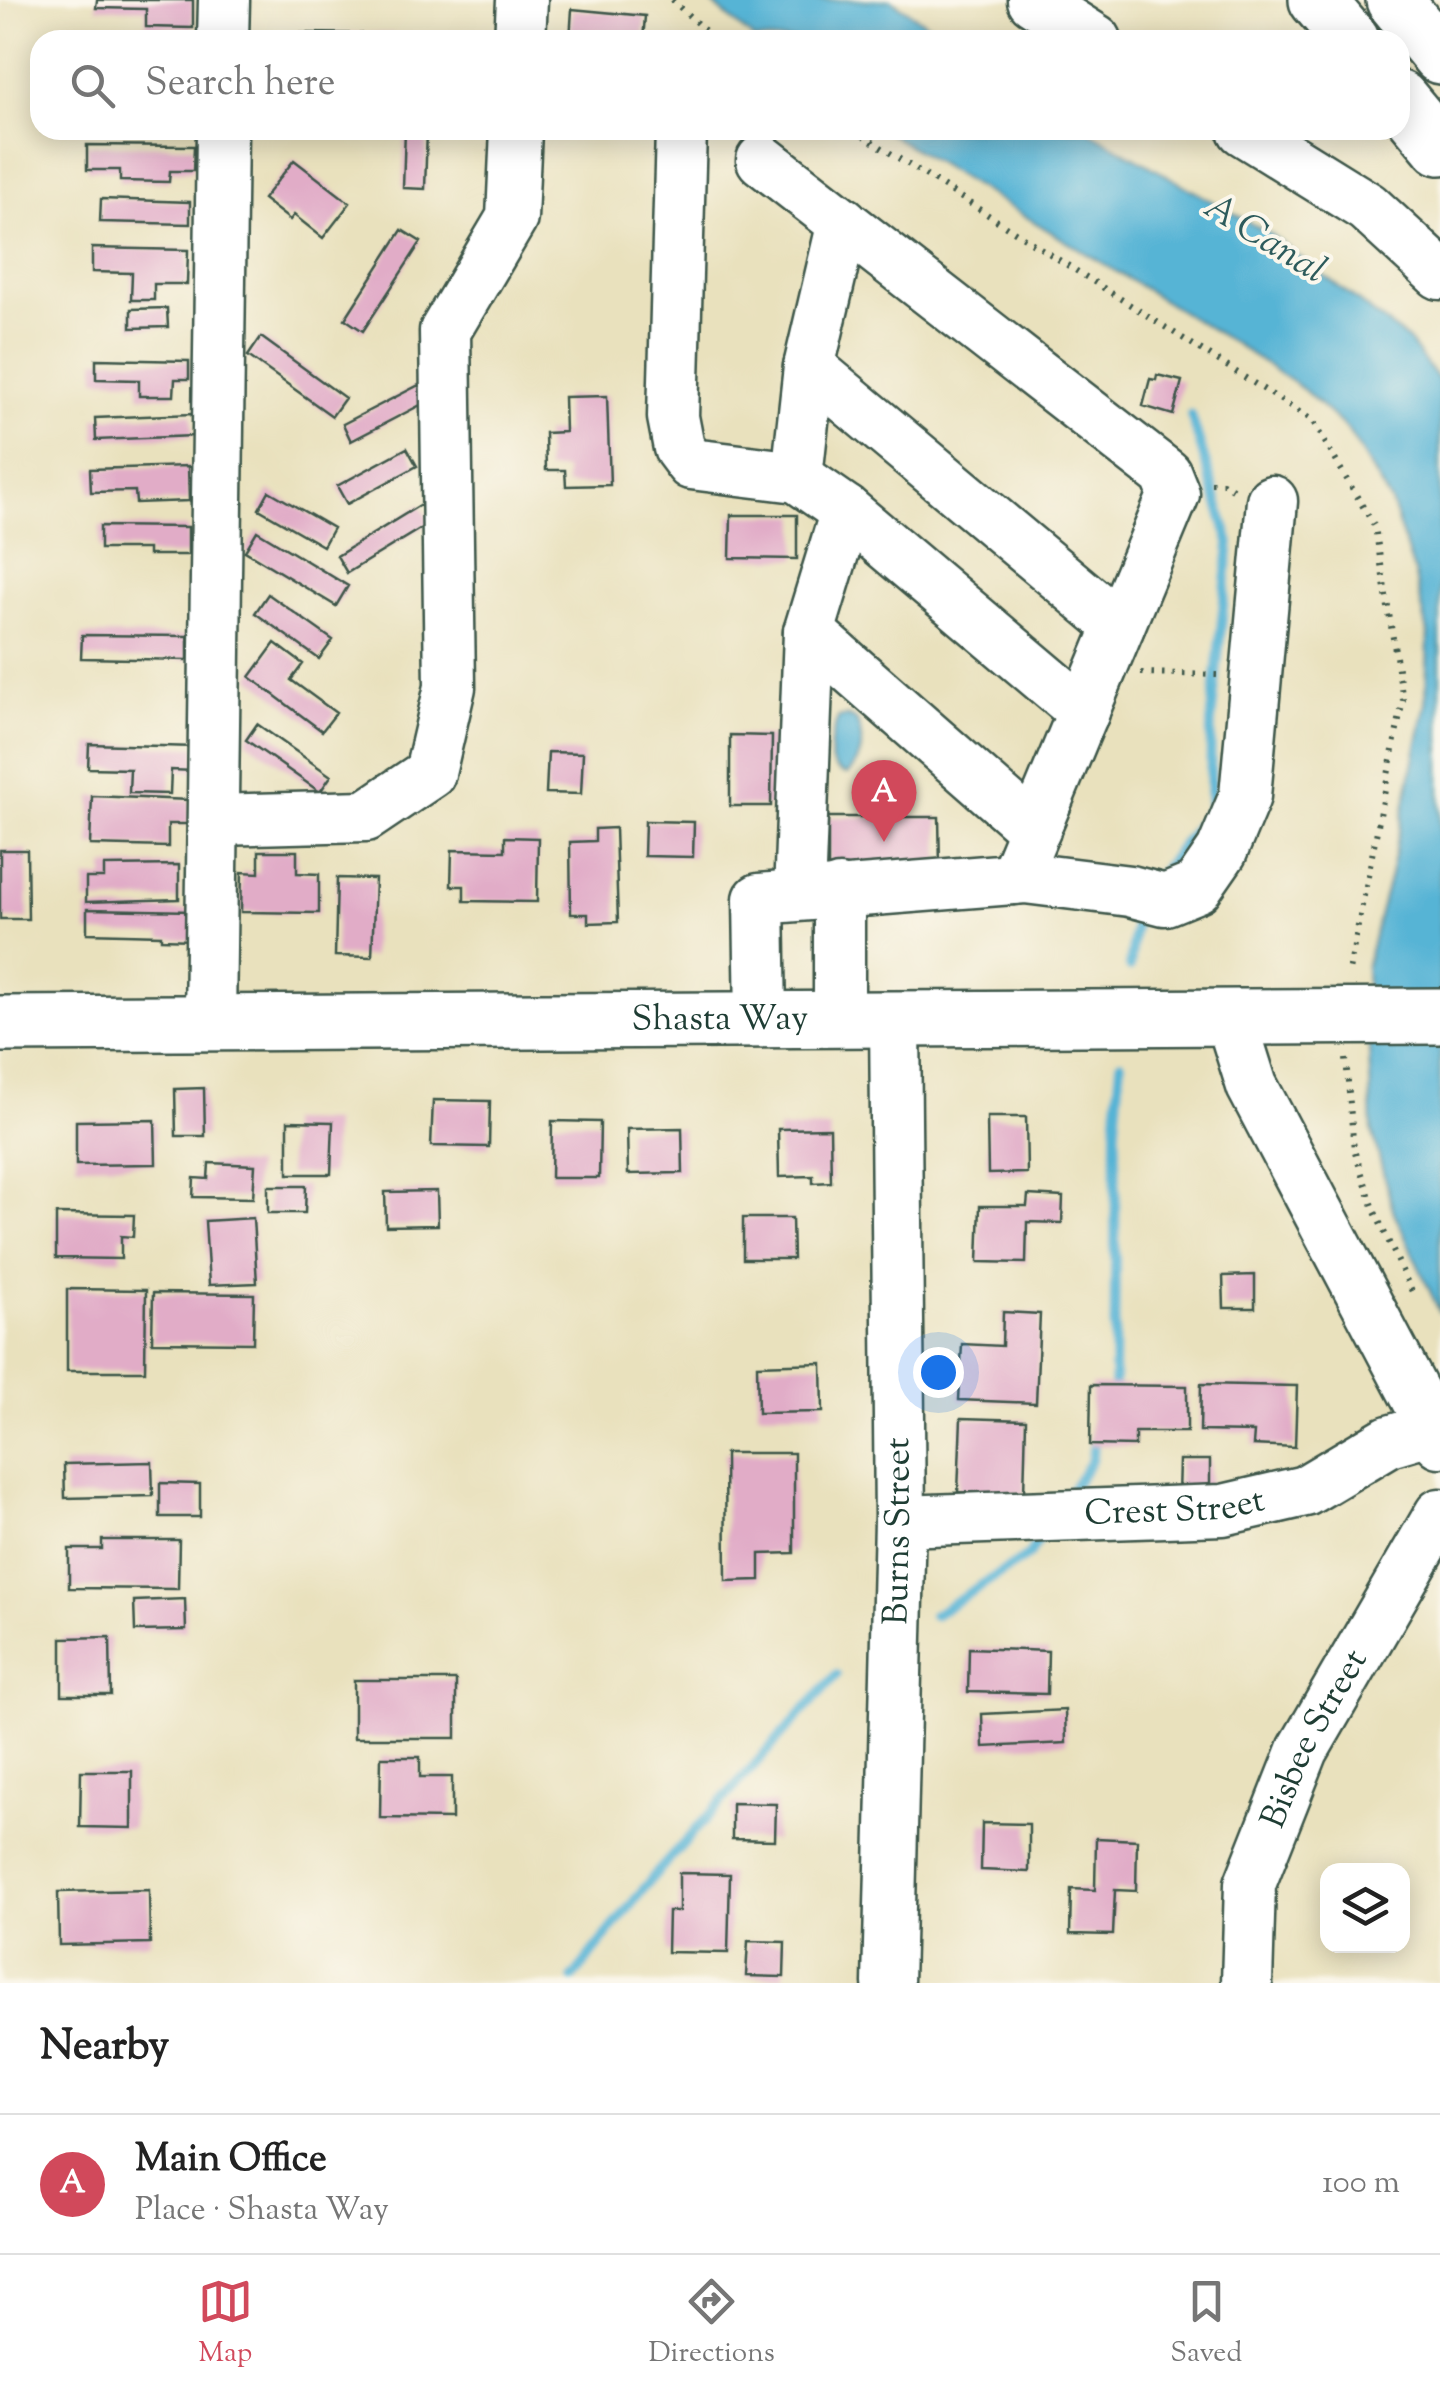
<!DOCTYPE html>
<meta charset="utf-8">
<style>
:root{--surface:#fff;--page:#f6f6f6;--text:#222;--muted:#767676;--line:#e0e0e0;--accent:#d1495b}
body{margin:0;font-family:"Sorts Mill Goudy",serif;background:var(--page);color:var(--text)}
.controls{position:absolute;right:30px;bottom:30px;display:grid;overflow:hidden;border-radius:20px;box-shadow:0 5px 25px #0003}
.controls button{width:90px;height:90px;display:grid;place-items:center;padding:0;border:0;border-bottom:2px solid var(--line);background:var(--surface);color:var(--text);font:50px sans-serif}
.you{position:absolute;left:938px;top:1372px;width:35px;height:35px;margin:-25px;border:8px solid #fff;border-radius:50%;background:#1a73e8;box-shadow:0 0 0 15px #1a73e833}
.badge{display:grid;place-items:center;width:65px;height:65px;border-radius:50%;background:var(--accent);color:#fff;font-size:32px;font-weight:700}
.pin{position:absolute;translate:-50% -82px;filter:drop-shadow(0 2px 5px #0008)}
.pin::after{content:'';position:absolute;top:52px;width:35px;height:30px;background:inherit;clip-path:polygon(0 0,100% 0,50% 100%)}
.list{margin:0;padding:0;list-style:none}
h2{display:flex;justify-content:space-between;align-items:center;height:130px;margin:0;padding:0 40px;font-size:42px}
h2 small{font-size:32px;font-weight:400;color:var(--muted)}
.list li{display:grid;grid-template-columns:65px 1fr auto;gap:30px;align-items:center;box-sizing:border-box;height:140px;padding:0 40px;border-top:2px solid var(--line)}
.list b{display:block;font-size:38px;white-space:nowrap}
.list p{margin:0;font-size:32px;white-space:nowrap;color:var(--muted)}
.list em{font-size:32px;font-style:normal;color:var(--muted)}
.icon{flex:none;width:55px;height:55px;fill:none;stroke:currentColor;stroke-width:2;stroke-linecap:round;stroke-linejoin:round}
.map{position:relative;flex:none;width:1440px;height:1983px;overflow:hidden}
.search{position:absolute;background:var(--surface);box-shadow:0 5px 25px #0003;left:30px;right:30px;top:30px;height:110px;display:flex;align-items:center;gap:25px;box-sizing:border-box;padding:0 35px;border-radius:30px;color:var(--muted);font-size:38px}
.sheet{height:270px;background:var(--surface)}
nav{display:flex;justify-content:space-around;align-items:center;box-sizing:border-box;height:140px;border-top:2px solid var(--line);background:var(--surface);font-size:28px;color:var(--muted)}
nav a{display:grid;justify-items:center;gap:5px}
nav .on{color:var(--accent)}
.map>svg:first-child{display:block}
</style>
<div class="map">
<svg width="1440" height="1983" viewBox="0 0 1440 1983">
<rect width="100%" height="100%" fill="#fbf7ec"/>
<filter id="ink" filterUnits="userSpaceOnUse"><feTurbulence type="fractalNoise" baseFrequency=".01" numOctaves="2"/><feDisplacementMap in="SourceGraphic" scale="20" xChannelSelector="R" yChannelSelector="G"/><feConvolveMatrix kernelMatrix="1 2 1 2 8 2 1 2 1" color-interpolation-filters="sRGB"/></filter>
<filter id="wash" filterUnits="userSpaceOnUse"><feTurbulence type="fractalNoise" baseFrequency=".0048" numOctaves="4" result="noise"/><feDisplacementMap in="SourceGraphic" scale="40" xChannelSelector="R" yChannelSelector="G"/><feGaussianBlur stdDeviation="2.25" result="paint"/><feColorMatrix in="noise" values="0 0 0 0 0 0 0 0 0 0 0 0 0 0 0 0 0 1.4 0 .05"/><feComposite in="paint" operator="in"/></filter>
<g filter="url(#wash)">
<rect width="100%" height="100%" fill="#e9e1bd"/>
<path fill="#57b4d5" stroke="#3b7884" stroke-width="2.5" d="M708,0H891L951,40H755Z
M883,130H1087L1271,235L1407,339L1440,382V1313L1393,1210L1372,1130L1366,966L1390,875L1426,703L1428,633L1413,568L1391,502L1347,429L1304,390L1237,345Z
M847,716L856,720C865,741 863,758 848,774C821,770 831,737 838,718Z"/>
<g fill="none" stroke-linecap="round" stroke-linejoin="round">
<path stroke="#57b4d5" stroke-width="10" d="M1154,881L1210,809L1211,723L1230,543L1191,415
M1130,967L1135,922L1140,909
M1114,1396L1116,1116L1121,1063
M1066,1498L1091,1461L1096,1433
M934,1615L1029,1555L1043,1533
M573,1978L653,1877L836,1675"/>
</g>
<g id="blocks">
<path fill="#e1acc7" d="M97,0H193V28L146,27V9L96,8Z
M572,9L645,16L643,40H570Z
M298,33L394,34V40H298Z
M405,130H427L425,189L403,188Z
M87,145L194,146L193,171H170L169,182L120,181V170H87Z
M294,160L350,203L323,238L294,215L290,220L263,199Z
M101,199L190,202V224L100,222Z
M402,230L421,242L363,331L345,319Z
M92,248L188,250L187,284H154V300H131L132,273L92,272Z
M167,308L168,327L131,328V309Z
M261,337L345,398L332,416L248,356Z
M96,359L189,361V379H175L174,396H139V380L96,379Z
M1157,375L1182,381L1173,415L1143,406L1150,379L1156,380Z
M419,385L428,401L351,441L343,424Z
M607,396L610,485L566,486L565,470H546L545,433L565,432L564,397Z
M192,414L193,436L96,440L95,418Z
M407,448L417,466L347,504L337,486Z
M188,466L189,501L136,503L135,491L91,492L90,469Z
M269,491L333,528L323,546L259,509Z
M420,505L431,522L347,573L337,556Z
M731,515H797V559L730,558Z
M100,526L188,527V555H148V549H100Z
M257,531L348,586L336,606L245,551Z
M268,594L333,640L319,659L255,613Z
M82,635L188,636V660L81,658Z
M275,643L303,664L291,680L336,713L322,731L250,677Z
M257,724L331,776L320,792L246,740Z
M730,735L772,736L771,806H730Z
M89,744L196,747L195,771L171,770L170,794L129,793L130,769L88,768Z
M548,752L583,753L581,794L546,793Z
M92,796L190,800L189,824H168V847L90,845Z
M828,817H939L940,867L828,868Z
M645,821L694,822L693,857L644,856Z
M615,828L618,922L588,923V914H571L570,842L595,841V829Z
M505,837L538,838L537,902L464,901V886H451L452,850L505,851Z
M0,850H27L28,919H0Z
M259,851H297V873L319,874V913L241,912L242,872L259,873Z
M179,865V899L86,902V878H104V866Z
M337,878L375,879L372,957L335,956Z
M87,909L193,911V940L161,939V935L87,933Z
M204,1088L205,1136H176L175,1089Z
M433,1100L490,1101L489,1147L431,1146Z
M987,1117H1026L1027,1173L988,1174Z
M155,1120L156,1164L76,1165V1121Z
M288,1121L333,1122L331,1174H288Z
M552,1121L600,1122L599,1178H551Z
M682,1128L683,1173L628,1174L627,1129Z
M830,1128L831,1182L813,1183V1176L779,1177L778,1129Z
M209,1163L255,1165L253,1198L193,1197L194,1178L208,1179Z
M268,1186H306L305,1213H268Z
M437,1191L438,1225L386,1226L385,1192Z
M1028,1195L1063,1197L1062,1223L1027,1222L1026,1263L978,1262L980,1206H1027Z
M56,1214L134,1215L133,1237L121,1236V1259L56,1258Z
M253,1218L257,1283L209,1285L205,1221Z
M743,1218H792L793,1259H743Z
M1255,1275V1308H1224L1223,1276Z
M67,1289L146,1290L145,1371H67Z
M153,1293L254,1294L253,1343L152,1342Z
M1003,1312L1040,1314L1036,1403L959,1400L962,1344L1002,1346Z
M822,1363L823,1412L758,1413L757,1365Z
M1201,1384L1297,1386L1295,1447L1253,1445L1254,1432L1200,1431Z
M1091,1385L1187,1386V1432H1135V1446L1090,1445Z
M961,1418L1026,1420L1024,1494L958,1492Z
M725,1453H794V1553L760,1554V1580L726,1581Z
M1179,1460H1210V1496L1178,1495Z
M152,1462L153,1496L65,1498L64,1464Z
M160,1483L200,1484V1517H160Z
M102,1540H179L178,1589L69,1588V1549H102Z
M185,1599L186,1630L135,1631L134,1601Z
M110,1637L111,1695H62V1638Z
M969,1648L1048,1651L1047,1694L968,1692Z
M354,1680H456V1738H354Z
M1065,1710L1066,1743L983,1747L982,1714Z
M381,1757H420V1777H452V1819L380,1818Z
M81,1771H132V1828L80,1827Z
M732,1803L776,1804L775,1840L732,1839Z
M982,1823L1029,1824V1872L981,1870Z
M1096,1838L1137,1840L1136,1891L1115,1890L1113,1935L1070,1934L1071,1889L1095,1890Z
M679,1873L730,1874L728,1953L667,1952L668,1911H679Z
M149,1890L150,1943L59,1945L58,1892Z
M748,1941L785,1942L784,1977L746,1976Z"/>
</g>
</g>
<g filter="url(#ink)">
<use href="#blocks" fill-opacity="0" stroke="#3d5649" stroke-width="2.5"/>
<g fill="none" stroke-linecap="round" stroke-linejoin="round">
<defs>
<g id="minor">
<path d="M1033,0L1096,40"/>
<path d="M223,40L224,0"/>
<path d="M520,40L522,0"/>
<path d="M681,130L673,417L679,448L691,464L797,477L846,511L1084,712"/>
<path d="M1243,130L1367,207L1440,274"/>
<path d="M762,160L1166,474L1174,494L1014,879"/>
<path d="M809,367L1119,626"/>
<path d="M797,477L809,367L843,222"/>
<path d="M809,632L1035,830"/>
<path d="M215,820L366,816L430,773L450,687L445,331L512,218L516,130"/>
<path d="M799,895L809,632L846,511"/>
<path d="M1230,1016L1252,1086L1440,1442"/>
<path d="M839,1019V891"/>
<path d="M761,1020L759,899L1025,878L1130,891L1165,900L1197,887L1222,851L1245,796L1272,501"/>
<path d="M210,1022L222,130"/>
<path id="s1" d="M900,1521L1223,1510L1305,1491L1389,1441L1433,1428"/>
<path id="s2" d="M888,1983L900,1521L895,1019"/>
<path id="s3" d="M1247,1983L1250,1884L1303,1750L1440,1514"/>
</g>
<g id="major">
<path d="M1317,0L1351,40"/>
<path d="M1394,0L1440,56"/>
<path d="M1400,99L1440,147"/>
<path id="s4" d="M0,1024L1440,1016"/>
</g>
</defs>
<use href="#minor" stroke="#3d5649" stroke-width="55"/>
<use href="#major" stroke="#3d5649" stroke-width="60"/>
<path stroke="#3d5649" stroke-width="6" stroke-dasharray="2.5 8" stroke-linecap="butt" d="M672,0L715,40
M854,130L1312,420L1375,527L1403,700L1348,976
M1211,483H1223L1236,491
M1141,673L1219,675
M1346,1059L1354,1150L1375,1212L1413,1294"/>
<use href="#minor" stroke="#fff" stroke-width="50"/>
<use href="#major" stroke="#fff" stroke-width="55"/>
</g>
</g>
<g text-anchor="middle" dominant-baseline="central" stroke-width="8" stroke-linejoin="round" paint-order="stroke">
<g font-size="35" fill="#1f3d34" stroke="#fbf7ec">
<text stroke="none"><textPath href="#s4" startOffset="720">Shasta Way</textPath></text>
<text stroke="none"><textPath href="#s1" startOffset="275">Crest Street</textPath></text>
<text stroke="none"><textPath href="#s2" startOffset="452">Burns Street</textPath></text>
<text stroke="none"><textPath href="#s3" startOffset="258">Bisbee Street</textPath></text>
</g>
<g font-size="38" font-style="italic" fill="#2d5b5c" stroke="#fbf7ec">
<text transform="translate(1264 240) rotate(32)">A Canal</text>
</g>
</g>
</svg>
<div class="controls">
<button><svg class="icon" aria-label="layers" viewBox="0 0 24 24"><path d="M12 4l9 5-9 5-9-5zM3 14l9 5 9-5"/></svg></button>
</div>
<div class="you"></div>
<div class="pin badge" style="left:884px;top:842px">A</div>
<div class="search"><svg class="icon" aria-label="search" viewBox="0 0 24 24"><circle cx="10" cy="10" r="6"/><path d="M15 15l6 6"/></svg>Search here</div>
</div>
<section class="sheet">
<h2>Nearby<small></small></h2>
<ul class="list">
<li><span class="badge">A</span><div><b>Main Office</b><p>Place · Shasta Way</p></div><em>100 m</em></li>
</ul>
</section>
<nav>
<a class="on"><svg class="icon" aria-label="map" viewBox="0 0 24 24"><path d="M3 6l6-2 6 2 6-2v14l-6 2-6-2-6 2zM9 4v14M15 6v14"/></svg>Map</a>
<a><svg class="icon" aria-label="directions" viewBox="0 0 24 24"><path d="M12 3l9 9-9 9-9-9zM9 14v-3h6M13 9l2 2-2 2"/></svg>Directions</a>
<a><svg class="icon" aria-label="saved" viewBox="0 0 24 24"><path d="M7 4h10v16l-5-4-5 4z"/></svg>Saved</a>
</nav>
